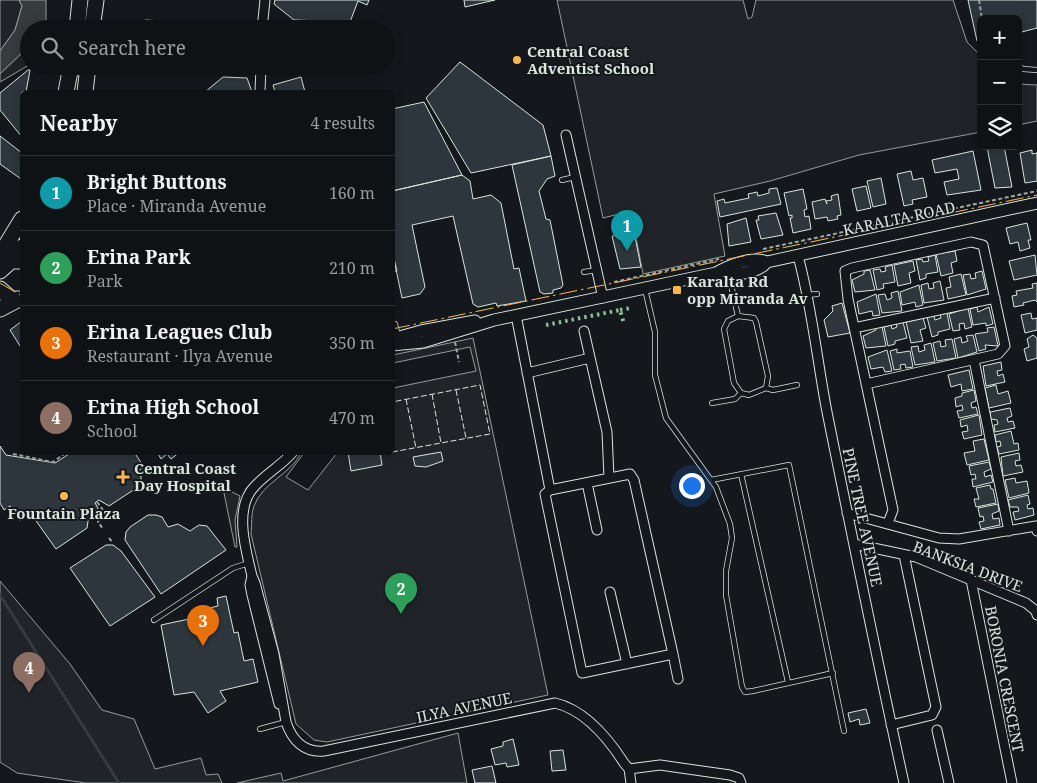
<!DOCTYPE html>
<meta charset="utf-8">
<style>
:root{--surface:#0f1215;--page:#181b1e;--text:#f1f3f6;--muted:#9b9ea0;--line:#2f3234;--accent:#7c3aed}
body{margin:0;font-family:"Noto Serif",serif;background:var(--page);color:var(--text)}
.controls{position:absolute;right:15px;top:15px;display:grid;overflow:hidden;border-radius:8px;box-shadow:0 2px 12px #0003}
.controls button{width:45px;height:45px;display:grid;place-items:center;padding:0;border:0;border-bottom:1px solid var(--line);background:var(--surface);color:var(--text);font:25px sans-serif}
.you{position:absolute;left:691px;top:485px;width:18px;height:18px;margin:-12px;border:4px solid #fff;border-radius:50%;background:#1a73e8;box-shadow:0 0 0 8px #1a73e833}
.badge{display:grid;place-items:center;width:32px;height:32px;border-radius:50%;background:var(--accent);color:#fff;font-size:16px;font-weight:700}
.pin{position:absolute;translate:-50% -41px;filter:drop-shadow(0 1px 2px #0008)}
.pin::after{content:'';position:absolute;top:26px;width:18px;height:15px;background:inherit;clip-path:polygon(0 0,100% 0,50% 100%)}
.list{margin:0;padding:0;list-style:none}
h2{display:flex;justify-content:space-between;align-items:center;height:65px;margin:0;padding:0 20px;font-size:21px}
h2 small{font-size:16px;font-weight:400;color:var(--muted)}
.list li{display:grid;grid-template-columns:32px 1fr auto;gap:15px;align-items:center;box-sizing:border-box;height:75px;padding:0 20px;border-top:1px solid var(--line)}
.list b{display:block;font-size:19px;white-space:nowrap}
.list p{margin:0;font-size:16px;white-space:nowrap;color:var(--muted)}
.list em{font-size:16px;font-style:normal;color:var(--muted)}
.icon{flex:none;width:28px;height:28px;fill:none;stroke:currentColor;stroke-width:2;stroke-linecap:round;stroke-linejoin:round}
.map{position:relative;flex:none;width:1037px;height:783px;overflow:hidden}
.search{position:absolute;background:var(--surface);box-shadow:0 2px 12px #0003;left:20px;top:20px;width:375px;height:55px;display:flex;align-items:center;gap:12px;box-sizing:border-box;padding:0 18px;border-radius:28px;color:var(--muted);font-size:19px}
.panel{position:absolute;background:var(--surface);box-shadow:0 2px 12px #0003;left:20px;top:90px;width:375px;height:365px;border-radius:8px}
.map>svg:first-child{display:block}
</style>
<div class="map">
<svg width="1037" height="783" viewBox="0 0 1037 783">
<rect width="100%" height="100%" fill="#14181c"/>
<path fill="#202428" stroke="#939e99" d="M0,0H19L22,6L15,30L0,51Z
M557,0H743L748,19L752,17L756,0H953L967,42L981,56V132L859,155L770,181L714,194L725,256L643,274L631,211L603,218Z
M29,46V65L0,82V74Z
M1018,84L1037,85V121L1018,125Z
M473,338L548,695L327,742L314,740L296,724L251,534C252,525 251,514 254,506C262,483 291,474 301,453H304L286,477L308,490L337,453L392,452L393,388L476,371L470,347L393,363V355Z
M230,491L240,496L235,520L237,547H235L224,493Z
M0,581L70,664L102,710L134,719L155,769L201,758L206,775L218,774L222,783H86L17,773L0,762Z
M458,733L467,783H237L281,773L283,781Z"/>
<path fill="#363b3e" stroke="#939e99" d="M19,0H46V27L29,29V46L0,74V51L15,30L22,6Z"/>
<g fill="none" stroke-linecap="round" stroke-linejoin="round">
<path stroke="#363b3e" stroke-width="3" d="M0,595L119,783"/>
</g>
<path fill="#2c363c" stroke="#d8e6dc" d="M275,0H369L367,5L358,1L350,22L294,20L274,4Z
M464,0H495L465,7Z
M968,0H1037V28L1018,33V19H981V41H977Z
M145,20L251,26V29H145Z
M460,62L543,125L551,156L471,173L426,98Z
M227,66H249V68H227Z
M28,70H30L26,92H22V137L0,110V93Z
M223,77L247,78L252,92H205Z
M301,77L305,92H275L273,85Z
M424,102L462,175L392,191V109Z
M0,136L22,153L21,179L0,164Z
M1004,146L1012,187L995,188L987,147Z
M1032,150V154L1037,153V181L1025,183L1020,153Z
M973,151L981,190L947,195L944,182L959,179L957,169L935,173L932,160Z
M551,156L555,176L547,179L539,191L546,219L550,220L563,285L561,288L553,290V293L544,294L540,292L512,165Z
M911,171L913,180L923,178L927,197L912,200L913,204L904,206L897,174Z
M462,175L470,181L473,199L491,195L501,203L514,269L519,268L526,301L497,306L496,303L478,307L473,304L453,216L412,225L425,287L420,294L402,298L392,250V191Z
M881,178L886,204L873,207L867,181Z
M866,186L871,208L857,211L852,189Z
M777,188L781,204L720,217L717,201L724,199L725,203L749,198L748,194L757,192L758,196L769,193V189Z
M803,189L807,209L804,210L805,217L809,216L811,229L793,233L790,218H792V215L789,216L784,193Z
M838,194L841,215L837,216L838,219L828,221L827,217L815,219L812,202L825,199L827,204L826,201L832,200L831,196Z
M776,213L783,235L761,239L756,220H759L758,216Z
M746,218L751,242L729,246L727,224Z
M1027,223L1031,240H1028L1030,248L1020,251L1018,242L1010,244L1006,228Z
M634,232L641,267L620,269L612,236Z
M392,250L397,271L392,272Z
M955,251L957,261L951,263L953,273L941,276L936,254Z
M935,255L938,272L926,274V278L920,280L916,260L922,259L923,262L929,261L928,257Z
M1035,255L1037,275L1014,280L1009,261Z
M913,261L915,271L909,273L911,283L898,286L894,265Z
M892,265L895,282L883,284L884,288L877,290L873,270L880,269L881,272L886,271L885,267Z
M870,270L875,290L855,292L852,280L864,274V271Z
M982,271L986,289L967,295L963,275L970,274L971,279L976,278L975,273Z
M961,274L966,295L948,299L946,288L951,287L949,277Z
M940,281L944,300L924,303L921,285L928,283L929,289L934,288L933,283Z
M1037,283V302L1035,300L1023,303L1024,305L1014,307L1012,296L1017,295L1016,291L1033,288L1032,284Z
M919,285L923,305L916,307L915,302L902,305L900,292Z
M898,291L902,311L882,313L878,295L885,294L887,300L892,298L891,293Z
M876,294L880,315L873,316L872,311L859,314L857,302Z
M842,303L850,333L828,337L824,320L833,311L832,306Z
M977,307L978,312L989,307L993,324L986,326V323L973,325L970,309Z
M968,308L972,327L965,329L964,323L959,324L960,330L953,331L949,314Z
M947,313L950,329L938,332V335L932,337L927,317L934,316L935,320L941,318L940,314Z
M1031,313L1032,319L1037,318V330L1025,333L1021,315Z
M923,318L926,328L920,330L923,341L911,343L906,322Z
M22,321V349L10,330Z
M903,322L907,338L895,341V344L888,346L884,327L891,325L892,329L897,327L896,323Z
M882,326L886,346L866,348L863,336L876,330L875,327Z
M994,327L998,346L985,345L986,349L979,351L975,334L988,332L987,328Z
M973,335L977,352L958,358L954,339L961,337L962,343L968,341L966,336Z
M1033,335L1037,338V358L1027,361L1024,349L1029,347L1027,339Z
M952,339L956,358L937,361L933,343L940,341L941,347L946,346L945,340Z
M931,343L935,362L915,365L911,347L918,346L919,352L925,350L924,345Z
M897,349V353L910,351L913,367L906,368L905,364L900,365L901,369L894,370L890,351Z
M887,350L892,371L885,372L883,367L871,369L868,357Z
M1001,362L1002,370L997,371L998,376L1003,374L1005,382L986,386L983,366Z
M969,370L973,389L962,391L961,384L951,387L948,375Z
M996,385L998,394L1008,391L1011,403L989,408L985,388Z
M974,390L976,401L971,403L972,408L976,407L978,414L959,418L957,411L963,410L962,405L956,407L955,398L962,396V393Z
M1010,408L1012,416L1007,418L1008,422L1013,421L1015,428L995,432L994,425L998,424L997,420L991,419L990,412Z
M979,415L982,435L964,439L962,432L968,431L967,425L961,427L960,420Z
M1011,431L1014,444L1018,443L1019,450L999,454L997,447L1001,446L1000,441L996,442L995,435Z
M984,439L989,460L967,465L964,453L975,451L973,441Z
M0,446L6,455L55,463L72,452H134L144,467L138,471L141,476V485L109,506L99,500L95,503L98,508L96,515L88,521L87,528L56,549L34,518L36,516L33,512L20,521L10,506L4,510L0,503Z
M157,452H180L171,459L167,454L161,459Z
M348,452H380L382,465L351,471Z
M441,452L443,461L426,467L415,466L413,457Z
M1019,453L1020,460L1015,461L1016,466L1021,465L1023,472L1003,476L1001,457Z
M989,462L991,469L984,472L985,477L991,475L993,482L973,487L972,479H976L975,474L971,475L969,466Z
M1015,478L1016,483L1027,481L1029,493L1009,498L1005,480Z
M990,485L991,489H993L996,503L976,507L974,499H979L976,488Z
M1028,495L1030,504L1027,505L1028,509L1033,508L1034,515L1015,520L1013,512L1019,511L1018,507H1010L1008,500Z
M998,504L999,511L992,514L993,519L999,518L1000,525L981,529L979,522L984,521L983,516L980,517L978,508Z
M148,515H156L162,517L168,527L178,524L190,531L199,525L207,526L226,550L161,594L125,540L126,532L130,527Z
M106,545H113L121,551L155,597L110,626L70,568Z
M226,596L234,633L238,632L244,661L253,659L258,682L220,691L226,701L208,713L194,692L174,695L161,625L203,616L201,610L218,606L217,598Z
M866,709L870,723L860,725L859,719L850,722L848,713Z
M513,739L519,765L507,767L506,763L495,765L491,749L503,746V742Z
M563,750L566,770L552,771L550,751Z
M492,766L496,783H475L472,770Z"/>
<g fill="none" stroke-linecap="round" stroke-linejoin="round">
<defs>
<path id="service" d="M1018,66L1023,69L1037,70
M562,180L575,177
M584,272L597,270
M729,276L738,316
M645,289L655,332V375L666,418L716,487L730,524L732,538L726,571V595L742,687L745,692L753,691L833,673
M807,295L817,294
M738,316L754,318L756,322L768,376L766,388L749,395L741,393L734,383L724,329L728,321Z
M395,324L398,336
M766,388L773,390L797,385
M712,403L735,399L741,393
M741,474L788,682
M711,480L789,465L844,731
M154,620L233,568L249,563
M260,729L286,722"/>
<path id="minor" d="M262,29L265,0
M260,92L261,66
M566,135L603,298
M798,256C812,307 817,360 827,412C852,536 877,660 904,783
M516,315L550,490
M854,328L995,298
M584,331L607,432L609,478
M974,360L1009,531
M527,373L590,358
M866,384L998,354L1005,346L983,245L971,242L852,268L845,271L848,299L893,510L888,523
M293,452C282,465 267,473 255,486C233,508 246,550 252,576L255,583L274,654L286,722C292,740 304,753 324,751L555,703C585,710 608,738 624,763L629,769L631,783
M587,483L597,530
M847,513L939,538L959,539L1036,526L1037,531
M854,544L916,557L1026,603L1036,611L1037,615
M252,576L250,585L252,595L279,704
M971,580L1012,783
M610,592L627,664
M673,654L582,673L545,494L550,490L630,474L634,480L673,654L678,679
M891,725L932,715L936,707L904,555
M937,730L949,783
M629,769L660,765L730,775L739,778L741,783"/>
<path id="tertiary" d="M716,273C731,276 757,274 767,262
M392,339L421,331L475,321
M392,345L423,342L494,320L716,273C730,265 752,256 767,262L1037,203"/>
<path id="trunk" d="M77,29L80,0
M92,29L96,0
M66,92L71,66
M85,92L88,66
M0,255L22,219
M11,261L22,247
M0,271L11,261H22
M0,289L11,299H22
M0,309L17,300"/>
</defs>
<use href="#service" stroke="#d8e6dc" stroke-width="6"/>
<use href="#minor" stroke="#d8e6dc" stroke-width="11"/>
<use href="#tertiary" stroke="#d8e6dc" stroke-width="13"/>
<use href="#trunk" stroke="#d8e6dc" stroke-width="17"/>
<path stroke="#9da8a2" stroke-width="2" stroke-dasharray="4 2.5" stroke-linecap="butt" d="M979,0L982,19
M763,249L1037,191
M614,282L719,259
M455,342L459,362
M13,454L53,462L67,452
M97,502L103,510L98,522L103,529
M109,538L113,543"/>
<use href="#service" stroke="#14181c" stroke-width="4.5"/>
<use href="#minor" stroke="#14181c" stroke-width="9"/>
<use href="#tertiary" stroke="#14181c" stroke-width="11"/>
<use href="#trunk" stroke="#14181c" stroke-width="15"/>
<path stroke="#8ac095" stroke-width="4" stroke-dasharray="2.5 4" stroke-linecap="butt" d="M620,310L631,308
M546,325L620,310L624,324"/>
<path stroke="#d8e6dc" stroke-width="1" stroke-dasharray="6 2.5" stroke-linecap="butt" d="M456,390L466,438
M432,394L441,443
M406,399L416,448
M392,452L490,434L480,385L392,402"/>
<path stroke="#ffb74d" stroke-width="1" stroke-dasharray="18 4 2.5 4" stroke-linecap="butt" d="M0,283L22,296
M392,329L1037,195"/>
</g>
<g fill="#ffb74d" stroke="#14181c" stroke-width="2">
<circle cx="517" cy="60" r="5"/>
<rect x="672" y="285" width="10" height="10" rx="2.5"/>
<path d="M120.5 469.5h5v5h5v5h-5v5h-5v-5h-5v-5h5z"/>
<circle cx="64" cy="496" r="5"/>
</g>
<g text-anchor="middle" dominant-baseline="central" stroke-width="4" stroke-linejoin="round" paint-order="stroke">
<g font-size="15" font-weight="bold" fill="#d8e6dc" stroke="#14181c" text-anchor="start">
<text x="527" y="51">Central Coast<tspan x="527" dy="17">Adventist School</tspan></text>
<text x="687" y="281">Karalta Rd<tspan x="687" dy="17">opp Miranda Av</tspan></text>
<text x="134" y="468">Central Coast<tspan x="134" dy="17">Day Hospital</tspan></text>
<text x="64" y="513" text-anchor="middle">Fountain Plaza</text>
</g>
<g font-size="15" fill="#d8e6dc" stroke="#14181c">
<text transform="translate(899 218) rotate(-12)">KARALTA ROAD</text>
<text transform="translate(863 517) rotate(78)">PINE TREE AVENUE</text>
<text transform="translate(968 566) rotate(21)">BANKSIA DRIVE</text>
<text transform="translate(1005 679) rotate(79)">BORONIA CRESCENT</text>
<text transform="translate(464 707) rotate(-12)">ILYA AVENUE</text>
</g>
</g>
</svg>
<div class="controls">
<button>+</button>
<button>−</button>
<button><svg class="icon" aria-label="layers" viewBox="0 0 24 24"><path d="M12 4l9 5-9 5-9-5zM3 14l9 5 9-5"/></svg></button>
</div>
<div class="you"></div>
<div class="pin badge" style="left:627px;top:251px;background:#0f9aa8">1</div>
<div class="pin badge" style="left:401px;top:614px;background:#2e9e5b">2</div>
<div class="pin badge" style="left:203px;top:646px;background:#e8710a">3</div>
<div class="pin badge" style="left:29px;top:693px;background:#8d6e63">4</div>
<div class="search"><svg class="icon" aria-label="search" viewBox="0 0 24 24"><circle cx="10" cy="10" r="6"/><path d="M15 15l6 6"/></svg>Search here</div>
<section class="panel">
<h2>Nearby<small>4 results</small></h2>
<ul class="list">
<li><span class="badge" style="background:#0f9aa8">1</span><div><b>Bright Buttons</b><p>Place · Miranda Avenue</p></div><em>160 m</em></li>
<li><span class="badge" style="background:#2e9e5b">2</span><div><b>Erina Park</b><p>Park</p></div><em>210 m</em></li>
<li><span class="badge" style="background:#e8710a">3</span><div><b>Erina Leagues Club</b><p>Restaurant · Ilya Avenue</p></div><em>350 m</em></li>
<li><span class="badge" style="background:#8d6e63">4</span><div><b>Erina High School</b><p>School</p></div><em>470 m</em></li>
</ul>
</section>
</div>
